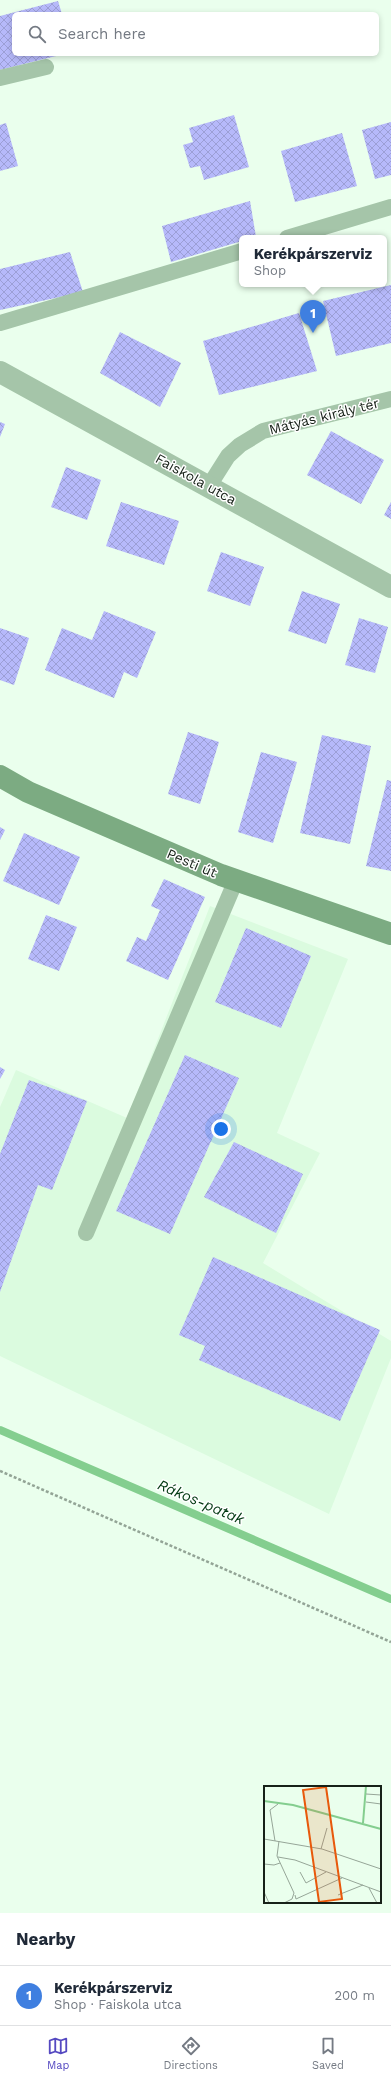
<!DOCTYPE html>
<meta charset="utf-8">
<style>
:root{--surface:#fff;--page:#f6f6f7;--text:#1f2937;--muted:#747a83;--line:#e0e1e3;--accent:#5549c1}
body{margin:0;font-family:"Work Sans",sans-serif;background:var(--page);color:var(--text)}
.you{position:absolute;left:221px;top:1129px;width:14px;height:14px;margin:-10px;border:3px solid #fff;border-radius:50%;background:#1a73e8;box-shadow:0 0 0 6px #1a73e833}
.badge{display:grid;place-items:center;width:26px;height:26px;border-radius:50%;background:var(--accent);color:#fff;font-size:13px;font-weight:700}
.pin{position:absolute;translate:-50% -33px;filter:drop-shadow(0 1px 2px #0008)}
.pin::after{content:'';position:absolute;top:21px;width:14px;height:12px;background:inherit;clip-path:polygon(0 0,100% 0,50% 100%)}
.popup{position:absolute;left:239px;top:235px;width:148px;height:52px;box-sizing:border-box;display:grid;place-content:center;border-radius:6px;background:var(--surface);filter:drop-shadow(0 1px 3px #0005);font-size:13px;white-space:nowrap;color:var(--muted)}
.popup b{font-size:15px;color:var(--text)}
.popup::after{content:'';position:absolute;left:50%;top:100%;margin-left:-8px;border:8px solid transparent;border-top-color:var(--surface)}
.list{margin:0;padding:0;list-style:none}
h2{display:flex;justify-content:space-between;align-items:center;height:52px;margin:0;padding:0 16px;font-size:17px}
h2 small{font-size:13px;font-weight:400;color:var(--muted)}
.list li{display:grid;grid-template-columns:26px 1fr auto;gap:12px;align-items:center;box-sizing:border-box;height:60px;padding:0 16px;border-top:1px solid var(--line)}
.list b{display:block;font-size:15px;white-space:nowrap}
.list p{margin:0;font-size:13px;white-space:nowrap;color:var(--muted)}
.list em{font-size:13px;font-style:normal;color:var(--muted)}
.icon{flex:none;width:22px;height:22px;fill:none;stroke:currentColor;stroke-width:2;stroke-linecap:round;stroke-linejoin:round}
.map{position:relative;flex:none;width:391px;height:1913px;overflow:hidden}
.search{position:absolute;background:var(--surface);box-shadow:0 2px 6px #0003;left:12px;right:12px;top:12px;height:44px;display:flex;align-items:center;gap:10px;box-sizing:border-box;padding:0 14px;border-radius:6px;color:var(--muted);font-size:15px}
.sheet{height:112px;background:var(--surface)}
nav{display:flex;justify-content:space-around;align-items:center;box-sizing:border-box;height:56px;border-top:1px solid var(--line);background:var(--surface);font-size:11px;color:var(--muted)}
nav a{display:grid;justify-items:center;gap:2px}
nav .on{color:var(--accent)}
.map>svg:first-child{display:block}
</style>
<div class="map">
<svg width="391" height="1913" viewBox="0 0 391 1913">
<defs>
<pattern id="building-cross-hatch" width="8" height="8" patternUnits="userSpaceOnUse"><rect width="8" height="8" fill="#b6b9fa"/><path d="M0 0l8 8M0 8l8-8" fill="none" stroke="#9c9fd6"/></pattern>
</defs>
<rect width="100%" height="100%" fill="#eaffed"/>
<path fill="#dbfbdf" d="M210,906L348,959L277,1133L320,1153L263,1263L391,1341V1358L329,1514L0,1356V1107L16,1070L127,1118Z"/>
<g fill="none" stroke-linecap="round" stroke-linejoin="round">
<path stroke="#84ce8f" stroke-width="8" d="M0,1430L391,1599"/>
</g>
<path fill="url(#building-cross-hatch)" d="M58,1L62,14H14V54L60,55L0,70V16Z
M234,115L249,167L204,180L200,166L190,168L183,145L193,142L189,128Z
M391,122V175L375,179L362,130Z
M6,123L18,166L0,171V125Z
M342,133L357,186L295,202L281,151Z
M250,201L256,237L242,238V241L171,262L162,226Z
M70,252L83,292L0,310V269Z
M391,285V343L336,356L323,301Z
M299,313L317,371L219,395L203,341Z
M120,332L181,363L160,407L100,373Z
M0,422L5,424L0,437Z
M331,431L384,460L361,504L307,475Z
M66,467L101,480L87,520L51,507Z
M121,502L179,521L164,565L106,546Z
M391,502V519L384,515Z
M221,552L264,567L250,606L207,591Z
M302,591L340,604L326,644L288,631Z
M104,611L156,632L137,678L124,672L114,698L45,670L62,628L92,640Z
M359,618L388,627L375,673L345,665Z
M0,628L29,638L14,685L0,680Z
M188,732L219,742L200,804L168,794Z
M322,735L371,746L350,844L300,833Z
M261,752L297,762L273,843L238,832Z
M387,780L391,781V871L366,866Z
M0,827L5,830L0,840Z
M24,833L80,857L59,905L3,881Z
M164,879L205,897L168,980L126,961L137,937L146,941L160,910L151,906Z
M46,915L77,927L59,971L28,959Z
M246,928L311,956L281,1028L215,1002Z
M185,1055L239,1078L170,1234L116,1211Z
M0,1067L5,1070L0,1079Z
M29,1080L87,1101L52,1190L38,1185L0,1292V1154Z
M234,1142L303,1174L276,1233L204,1197Z
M213,1257L380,1330L340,1421L199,1360L205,1346L179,1335Z"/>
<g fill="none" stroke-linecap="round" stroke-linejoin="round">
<path stroke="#93a496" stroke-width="2.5" stroke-dasharray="3 2" stroke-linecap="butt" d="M0,1471L391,1642"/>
<path stroke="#a5c5a9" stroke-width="16" d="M0,78L46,67
M287,238L391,207
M0,323L242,251
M209,486L228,456L240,445L263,431L391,399
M86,1233L236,880"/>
<path stroke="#a5c5a9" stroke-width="22" d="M0,372L391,587"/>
<path stroke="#7cab82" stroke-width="22" d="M0,776L28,792L221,875L391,934"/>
</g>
<g text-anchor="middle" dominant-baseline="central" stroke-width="3" stroke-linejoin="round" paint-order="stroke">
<g font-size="14" fill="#172118" stroke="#fff">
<text transform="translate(324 416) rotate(-14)">Mátyás király tér</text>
<text transform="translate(196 479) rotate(29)">Faiskola utca</text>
<text transform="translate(192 863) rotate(23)">Pesti út</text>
</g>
<g font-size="15" font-style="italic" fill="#003811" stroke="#fff">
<text transform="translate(201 1502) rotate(23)">Rákos-patak</text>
</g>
</g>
<g transform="translate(264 1786)">
<rect width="117" height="117" fill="#eaffed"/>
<path fill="none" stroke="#84ce8f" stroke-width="2" d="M0,15L29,19L117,43M99,37L102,0"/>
<path fill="none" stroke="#96a698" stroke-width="1" d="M102,8L117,9M102,16L117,18M0,53L58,63L117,83M11,55L6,24L14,18M15,55L13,70L30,107L28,113L20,117M57,63L63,42M14,71L31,74L117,106M0,78L10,79L16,77M36,86L42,97L62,86M105,102L113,117M0,106L5,117M31,109L32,113L78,92M74,109L99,99"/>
<path fill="#e8590c" fill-opacity="0.15" stroke="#e8590c" stroke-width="2" d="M62,1L78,113L55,116L39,4Z"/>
<rect width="117" height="117" fill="none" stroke="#172118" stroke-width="2"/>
</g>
</svg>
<div class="you"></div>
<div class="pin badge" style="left:313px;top:333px;background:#3f7fe0">1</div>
<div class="popup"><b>Kerékpárszerviz</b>Shop</div>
<div class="search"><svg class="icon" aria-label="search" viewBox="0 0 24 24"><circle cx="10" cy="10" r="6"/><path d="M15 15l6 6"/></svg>Search here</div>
</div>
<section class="sheet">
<h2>Nearby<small></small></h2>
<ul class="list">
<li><span class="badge" style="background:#3f7fe0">1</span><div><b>Kerékpárszerviz</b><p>Shop · Faiskola utca</p></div><em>200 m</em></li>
</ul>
</section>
<nav>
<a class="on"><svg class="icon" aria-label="map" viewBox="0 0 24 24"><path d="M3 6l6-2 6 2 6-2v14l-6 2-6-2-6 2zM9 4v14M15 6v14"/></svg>Map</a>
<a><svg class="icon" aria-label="directions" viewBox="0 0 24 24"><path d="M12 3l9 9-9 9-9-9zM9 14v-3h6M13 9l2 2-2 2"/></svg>Directions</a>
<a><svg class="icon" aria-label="saved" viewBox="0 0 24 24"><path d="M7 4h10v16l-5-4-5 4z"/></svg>Saved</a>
</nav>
